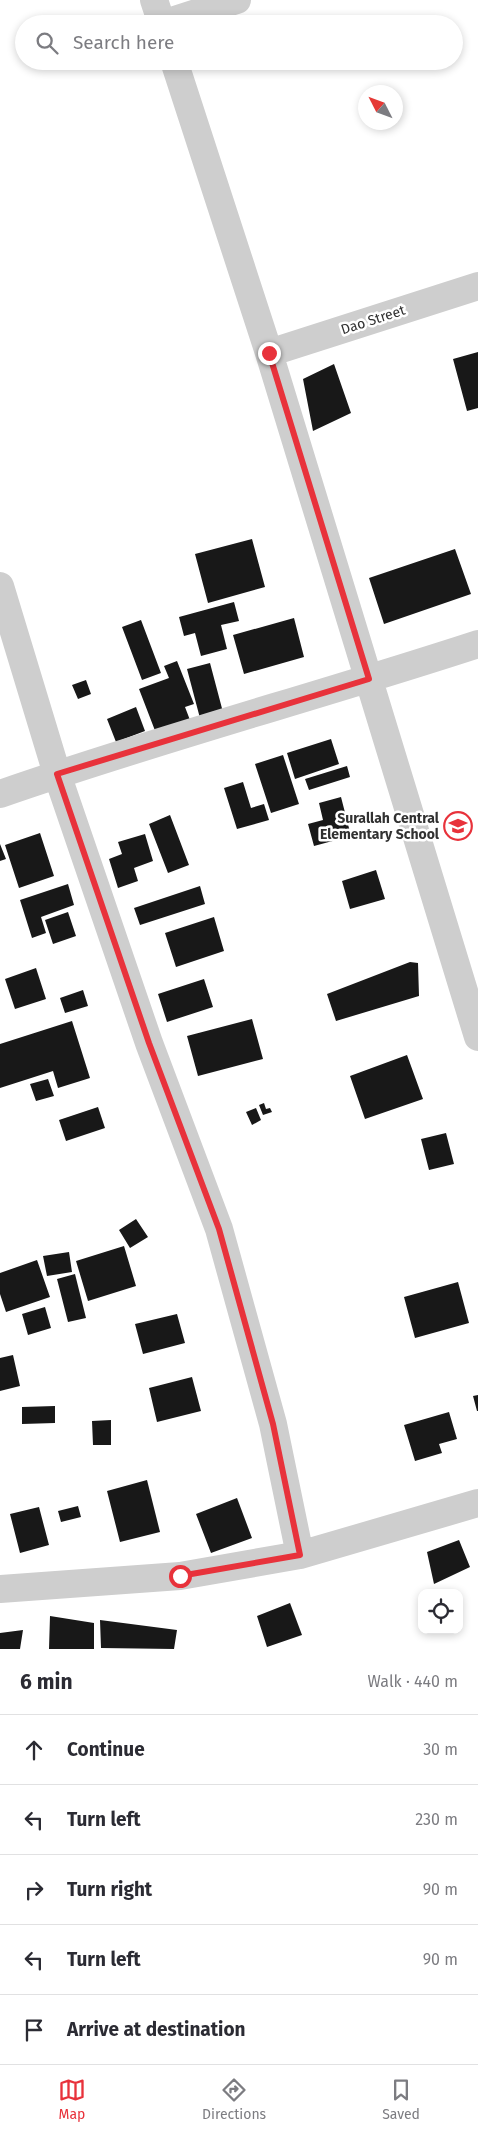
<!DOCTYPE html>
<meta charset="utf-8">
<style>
:root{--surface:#fff;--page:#f2f2f3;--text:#2b2b33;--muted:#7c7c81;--line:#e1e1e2;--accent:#e8323b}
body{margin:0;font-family:"Fira Sans",sans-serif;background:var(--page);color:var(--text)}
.controls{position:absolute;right:15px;bottom:15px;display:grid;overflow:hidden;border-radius:10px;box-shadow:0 2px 8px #0003}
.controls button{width:45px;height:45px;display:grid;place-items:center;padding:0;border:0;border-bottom:1px solid var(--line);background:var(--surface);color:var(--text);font:25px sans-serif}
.compass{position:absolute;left:358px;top:85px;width:45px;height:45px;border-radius:50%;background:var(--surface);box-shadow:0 2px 8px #0003;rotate:312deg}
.stop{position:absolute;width:15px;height:15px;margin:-11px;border:4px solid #e8323b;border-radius:50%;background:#fff}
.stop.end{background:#e8323b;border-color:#fff;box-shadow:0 1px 5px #0008}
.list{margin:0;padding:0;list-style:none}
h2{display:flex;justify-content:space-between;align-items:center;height:65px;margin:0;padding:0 20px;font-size:21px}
h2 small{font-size:16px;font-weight:400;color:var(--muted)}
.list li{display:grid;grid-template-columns:32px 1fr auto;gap:15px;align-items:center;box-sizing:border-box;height:70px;padding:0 20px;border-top:1px solid var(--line)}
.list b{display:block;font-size:19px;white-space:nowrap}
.list em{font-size:16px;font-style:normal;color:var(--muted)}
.icon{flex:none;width:28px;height:28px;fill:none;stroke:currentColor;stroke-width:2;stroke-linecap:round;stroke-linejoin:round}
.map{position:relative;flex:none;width:478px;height:1649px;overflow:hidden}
.search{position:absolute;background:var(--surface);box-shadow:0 2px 8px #0003;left:15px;right:15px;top:15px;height:55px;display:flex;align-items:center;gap:12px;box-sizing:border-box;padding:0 18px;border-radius:28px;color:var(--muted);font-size:19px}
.sheet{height:415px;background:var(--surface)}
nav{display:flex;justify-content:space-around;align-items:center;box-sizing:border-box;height:70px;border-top:1px solid var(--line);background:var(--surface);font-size:14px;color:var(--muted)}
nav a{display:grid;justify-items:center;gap:2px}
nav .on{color:var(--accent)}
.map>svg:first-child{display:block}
</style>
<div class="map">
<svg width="478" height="1649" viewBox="0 0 478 1649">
<rect width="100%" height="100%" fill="#fff"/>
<path fill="#181818" d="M478,352V408L467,411L453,359Z
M334,364L351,413L313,431L303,379Z
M252,539L265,587L208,603L195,554Z
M455,549L471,594L384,624L369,578Z
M234,602L239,621L221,625L227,649L201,656L195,633L184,636L179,617Z
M294,618L304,657L244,674L233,635Z
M141,620L161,673L142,680L122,627Z
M177,661L194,704L185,707L193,728L159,741L139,689L169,678L164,666Z
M210,663L224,716L201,722L187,669Z
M86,680L91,694L78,699L72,685Z
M136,707L145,731L116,742L107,719Z
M331,739L339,764L295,779L287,753Z
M283,755L299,804L271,813L255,764Z
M347,766L350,777L309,790L305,779Z
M243,782L251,808L264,804L269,820L237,829L224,788Z
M341,797L351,836L314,846L308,824L323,820L319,803Z
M170,815L189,865L168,873L149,824Z
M40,833L54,876L19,888L5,845Z
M145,834L153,861L134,868L138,881L118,888L109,859L122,854L118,842Z
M0,844L6,859L0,861Z
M376,870L385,899L350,909L342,881Z
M68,884L74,905L41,917L46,933L32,938L20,900Z
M200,886L205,904L140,925L134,908Z
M68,912L76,936L53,944L45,920Z
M214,917L224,951L176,967L165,933Z
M410,962L418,963L419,996L336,1021L327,994Z
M36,968L46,999L15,1009L5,979Z
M204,979L213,1007L167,1022L158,994Z
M83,990L88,1006L65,1013L60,998Z
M252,1019L263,1059L198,1076L187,1036Z
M72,1021L90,1078L58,1088L53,1071L0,1088V1044Z
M407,1055L423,1099L365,1119L350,1076Z
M48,1079L54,1096L36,1101L30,1084Z
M264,1103L266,1109L270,1108L272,1112L263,1115L259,1105Z
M98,1107L105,1128L66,1141L59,1120Z
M256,1108L261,1120L252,1125L246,1112Z
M446,1133L454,1164L429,1170L421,1139Z
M136,1219L148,1237L130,1248L119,1230Z
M124,1246L136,1286L88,1301L76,1261Z
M69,1252L72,1272L47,1276L43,1256Z
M37,1260L50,1297L6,1312L0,1294V1273Z
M75,1274L86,1318L68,1322L57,1279Z
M458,1282L469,1323L415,1338L404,1297Z
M45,1307L51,1328L28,1335L22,1314Z
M177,1314L185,1343L143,1354L135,1324Z
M13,1355L20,1386L0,1391V1358Z
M192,1377L201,1411L157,1422L149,1388Z
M478,1395V1411H477L473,1396Z
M55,1406V1423L22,1424V1407Z
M449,1412L457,1439L439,1444L442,1453L415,1461L404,1425Z
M111,1420V1445H93L92,1421Z
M147,1480L160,1532L120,1542L107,1491Z
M237,1498L252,1538L211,1553L196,1514Z
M78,1506L81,1517L61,1522L58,1511Z
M39,1507L49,1545L20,1553L10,1514Z
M459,1540L470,1567L434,1584L427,1552Z
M290,1603L302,1635L267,1647L257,1616Z
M50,1616L94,1623V1649H49Z
M100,1620L177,1630L174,1649L101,1648Z
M23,1630L20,1649H0V1633Z"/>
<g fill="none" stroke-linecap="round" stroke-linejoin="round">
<path stroke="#cecece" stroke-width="28" d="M154,0L162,24
M162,24L237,0
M174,61L269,353L478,1037
M269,353L478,286
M0,586L57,774L149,1043L219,1229L273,1424L300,1555
M0,794C158,739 319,696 478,644
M0,1589L180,1576L300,1555L478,1503"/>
</g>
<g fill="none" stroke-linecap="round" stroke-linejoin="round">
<path stroke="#e8323b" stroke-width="6" d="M180,1576L300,1555L273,1424L219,1229L149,1043L57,774L369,679L269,353"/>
</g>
<defs>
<symbol id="school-ring" viewBox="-11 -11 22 22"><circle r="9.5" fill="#fff" stroke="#e8323b" stroke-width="1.5"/><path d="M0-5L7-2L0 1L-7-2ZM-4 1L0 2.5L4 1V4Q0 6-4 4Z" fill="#e8323b"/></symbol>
</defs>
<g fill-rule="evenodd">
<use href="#school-ring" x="442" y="810" width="32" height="32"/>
</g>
<g text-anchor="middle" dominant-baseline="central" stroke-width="5" stroke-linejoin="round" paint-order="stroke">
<g font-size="14" fill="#313131" stroke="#fff">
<text transform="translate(373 320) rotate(-18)">Dao Street</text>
</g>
<g font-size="14" font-weight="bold" fill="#313131" stroke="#fff" text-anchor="end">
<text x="439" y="818">Surallah Central<tspan x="439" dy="16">Elementary School</tspan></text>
</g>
</g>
</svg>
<div class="controls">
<button><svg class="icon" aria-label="locate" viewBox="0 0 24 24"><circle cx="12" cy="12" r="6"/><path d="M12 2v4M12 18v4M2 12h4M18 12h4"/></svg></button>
</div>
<svg class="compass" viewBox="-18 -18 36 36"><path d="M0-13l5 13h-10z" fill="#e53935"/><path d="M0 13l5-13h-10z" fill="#7c7c81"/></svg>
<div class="stop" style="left:180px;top:1576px"></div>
<div class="stop end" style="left:269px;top:353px"></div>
<div class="search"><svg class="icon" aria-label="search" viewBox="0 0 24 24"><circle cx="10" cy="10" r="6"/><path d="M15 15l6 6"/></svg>Search here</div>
</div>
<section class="sheet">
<h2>6 min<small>Walk · 440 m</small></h2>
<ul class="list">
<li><svg class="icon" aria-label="ahead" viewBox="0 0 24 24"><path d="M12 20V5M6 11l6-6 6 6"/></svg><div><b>Continue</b></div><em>30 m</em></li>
<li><svg class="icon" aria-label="left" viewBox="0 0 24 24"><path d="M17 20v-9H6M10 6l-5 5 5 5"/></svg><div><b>Turn left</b></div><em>230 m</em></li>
<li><svg class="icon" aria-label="right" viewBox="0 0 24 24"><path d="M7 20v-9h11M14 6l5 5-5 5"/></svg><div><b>Turn right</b></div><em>90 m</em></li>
<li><svg class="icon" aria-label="left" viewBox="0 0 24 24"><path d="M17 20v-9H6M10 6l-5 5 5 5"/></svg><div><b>Turn left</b></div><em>90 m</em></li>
<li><svg class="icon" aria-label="arrive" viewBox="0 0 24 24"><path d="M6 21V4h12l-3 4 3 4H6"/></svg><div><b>Arrive at destination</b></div></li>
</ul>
</section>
<nav>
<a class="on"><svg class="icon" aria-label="map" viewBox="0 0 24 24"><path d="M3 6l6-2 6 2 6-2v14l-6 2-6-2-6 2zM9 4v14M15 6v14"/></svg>Map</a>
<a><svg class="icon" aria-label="directions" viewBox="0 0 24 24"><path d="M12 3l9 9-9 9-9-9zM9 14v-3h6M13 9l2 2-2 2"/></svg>Directions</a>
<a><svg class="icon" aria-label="saved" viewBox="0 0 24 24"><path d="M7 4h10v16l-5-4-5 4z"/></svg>Saved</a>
</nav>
